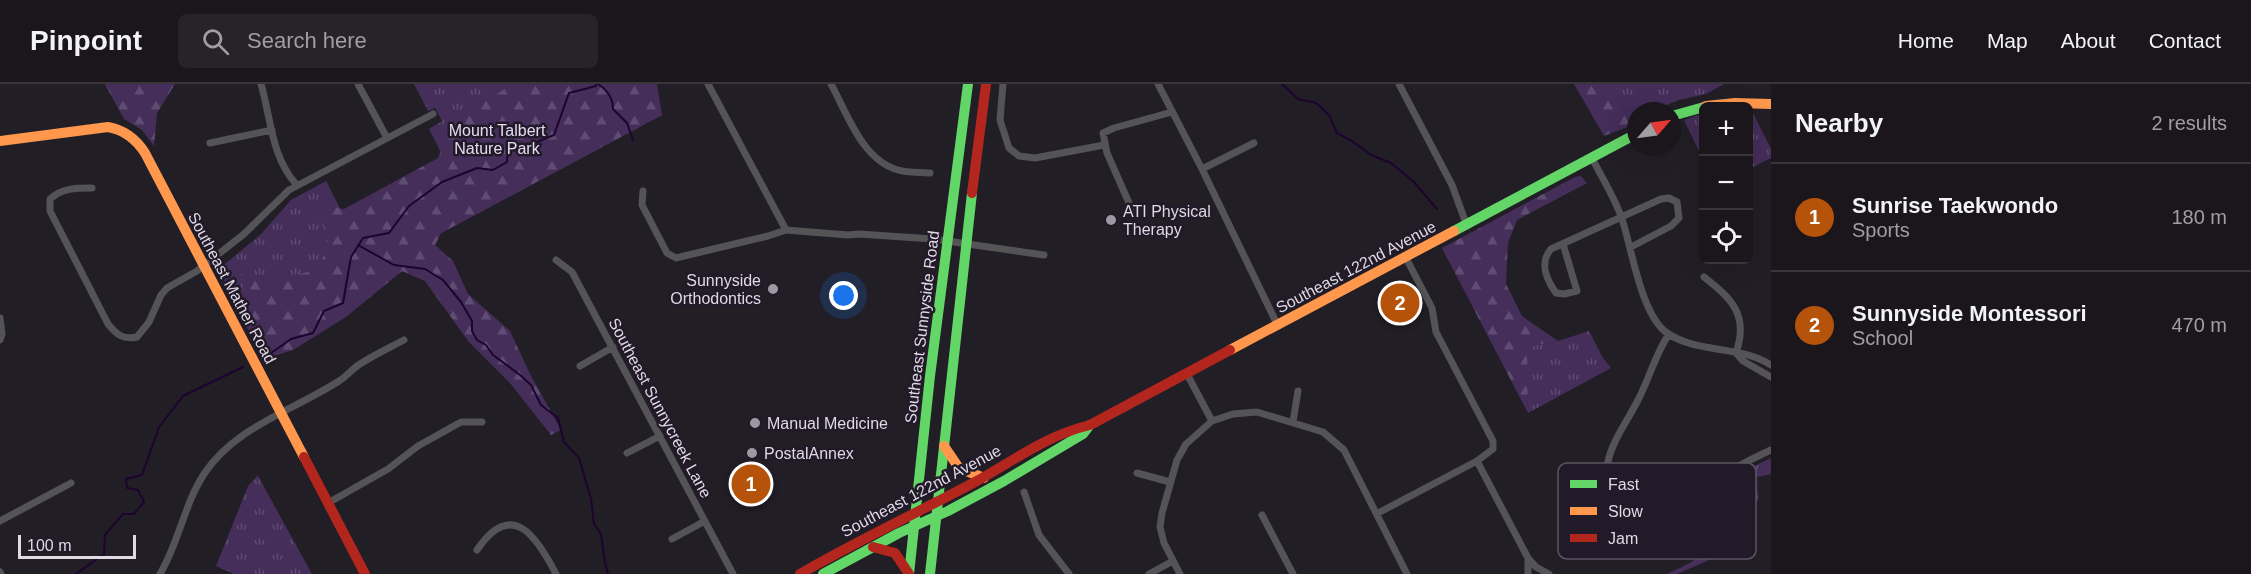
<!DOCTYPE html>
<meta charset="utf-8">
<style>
:root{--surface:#1a161c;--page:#272329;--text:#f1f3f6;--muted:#9f9fa3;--line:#38353b;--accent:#b45309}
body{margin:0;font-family:Arial,sans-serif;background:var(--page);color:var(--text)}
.controls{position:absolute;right:18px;top:18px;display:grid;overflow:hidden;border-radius:9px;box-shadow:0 6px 24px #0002}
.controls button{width:54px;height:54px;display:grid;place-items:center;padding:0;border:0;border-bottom:2px solid var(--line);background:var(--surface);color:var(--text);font:30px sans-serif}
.compass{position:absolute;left:1627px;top:18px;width:54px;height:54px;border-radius:50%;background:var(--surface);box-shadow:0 6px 24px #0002;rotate:62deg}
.scale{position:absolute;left:18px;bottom:15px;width:118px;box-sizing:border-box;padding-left:6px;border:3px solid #dfdae4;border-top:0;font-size:16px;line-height:21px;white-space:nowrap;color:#dfdae4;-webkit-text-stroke:4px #221a29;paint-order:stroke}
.you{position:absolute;left:844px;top:212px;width:21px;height:21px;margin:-15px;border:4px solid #fff;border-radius:50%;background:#1a73e8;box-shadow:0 0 0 9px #1a73e833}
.badge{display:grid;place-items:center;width:39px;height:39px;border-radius:50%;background:var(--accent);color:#fff;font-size:20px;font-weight:700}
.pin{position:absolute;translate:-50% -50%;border:3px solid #fff;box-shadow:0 2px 6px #0006}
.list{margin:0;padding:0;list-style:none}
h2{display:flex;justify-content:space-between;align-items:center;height:78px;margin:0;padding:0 24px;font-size:26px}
h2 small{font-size:20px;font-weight:400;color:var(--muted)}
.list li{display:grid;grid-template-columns:39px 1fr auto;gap:18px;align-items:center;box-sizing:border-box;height:108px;padding:0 24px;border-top:2px solid var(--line)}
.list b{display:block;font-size:22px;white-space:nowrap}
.list p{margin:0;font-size:20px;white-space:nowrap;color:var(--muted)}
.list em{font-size:20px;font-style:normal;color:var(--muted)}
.icon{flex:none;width:33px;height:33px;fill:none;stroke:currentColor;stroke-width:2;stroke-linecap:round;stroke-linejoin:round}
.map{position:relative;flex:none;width:1771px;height:490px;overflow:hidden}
header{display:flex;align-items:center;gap:36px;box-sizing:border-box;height:84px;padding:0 30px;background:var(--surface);border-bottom:2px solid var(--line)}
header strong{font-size:28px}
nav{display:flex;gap:33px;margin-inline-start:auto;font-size:21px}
.search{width:420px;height:54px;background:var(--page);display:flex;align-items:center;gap:15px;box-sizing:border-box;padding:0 21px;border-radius:9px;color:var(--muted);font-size:22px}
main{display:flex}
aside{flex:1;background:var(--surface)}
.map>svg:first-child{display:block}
</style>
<header>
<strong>Pinpoint</strong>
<div class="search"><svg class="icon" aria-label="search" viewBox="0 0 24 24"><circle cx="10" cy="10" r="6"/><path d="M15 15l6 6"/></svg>Search here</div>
<nav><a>Home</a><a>Map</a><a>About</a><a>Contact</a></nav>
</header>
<main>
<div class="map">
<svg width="1771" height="490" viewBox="0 0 1771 490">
<defs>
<pattern id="grass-tufts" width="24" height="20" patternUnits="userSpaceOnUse" patternTransform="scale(1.5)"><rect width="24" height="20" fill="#452e5a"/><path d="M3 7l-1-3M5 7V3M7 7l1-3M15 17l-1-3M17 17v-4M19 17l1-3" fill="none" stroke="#5f4c72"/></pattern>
<pattern id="forest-firs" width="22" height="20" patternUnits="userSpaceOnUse" patternTransform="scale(1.5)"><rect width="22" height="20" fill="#452e5a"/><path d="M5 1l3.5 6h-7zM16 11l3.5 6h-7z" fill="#5f4c72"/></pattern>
</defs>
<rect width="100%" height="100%" fill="#221e26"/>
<path fill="url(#grass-tufts)" d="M414,0H645L662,31L251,251L219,190V185L261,150L291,116L326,97L342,128L445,76L429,45L442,37L435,24L428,27Z
M1610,0H1724L1706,10L1679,16L1652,27H1636V39L1632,41Z
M1749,24L1751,25L1771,65V74L1749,85Z
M1703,29H1704L1703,75L1684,36Z
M1589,247L1603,274L1611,284L1528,329L1526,263L1558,257Z
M1771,374V390L1757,393L1758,416L1707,477L1677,490H1667C1683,482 1703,476 1707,457C1709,446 1704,444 1712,434L1698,417L1738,390Z
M258,391V392L312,490H234L216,482L248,402Z"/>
<path fill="url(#forest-firs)" d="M105,0H175L157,29L154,62L142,46L124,35Z
M513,0H657L662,31L441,149L435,161L453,177L468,210L510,247L530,290L561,346L551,351L510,299L468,257L425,197L402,187L346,233L293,266L268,274L254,237L240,190C262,191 307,198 321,178C324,172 326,162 328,155L322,139L324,121L344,125L438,74L448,50L462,31Z
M1574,0H1610L1632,41L1604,52Z
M1581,92L1587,99L1517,136L1508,159L1506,200L1522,232L1558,257L1527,263L1528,329L1442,164L1575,93Z"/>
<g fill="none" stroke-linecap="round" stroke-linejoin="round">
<path stroke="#1d0330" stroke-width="2" d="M598,0C607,6 613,14 613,25L627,39L633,56
M1282,0L1298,15L1316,19L1329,31L1337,49L1352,57L1371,71L1391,79L1414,98L1437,125
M358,161L394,181L425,185L443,196L461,218L472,237V247L477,256L486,261L493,271L520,291L531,301L541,321L558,334L564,358L579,374L591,415L594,440L601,450L605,479L608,490
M264,274L291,255L313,249L324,227L343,219L351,173L363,154L389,149L409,122L442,98L477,84L493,86L507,78L508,63L527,62L554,51L569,9L596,2V0
M76,490L104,470L105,451L123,430H134L144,418L138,406L127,404L126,395L142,391L159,343L183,312L243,283"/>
<path stroke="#545356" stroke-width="7" d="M261,0C271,34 271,72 296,100
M358,0L387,54
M708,0L786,146
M831,0C847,29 862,76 898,86C908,89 920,88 930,89
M1003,0L1000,36L1009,64L1019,72L1035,74L1104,61
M1158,0L1202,85L1278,242
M1399,0L1452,101L1467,142
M210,59L272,46
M1592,74C1602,94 1615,114 1622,135C1632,165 1641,231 1667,249C1698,270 1740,261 1771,281
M1202,85L1254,59
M92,104C76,104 62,104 50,115V127L108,240C117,251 123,256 137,253L149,238L161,211L167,204L197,187L244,150L289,106L433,30
M643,107L642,121L667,169L676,174L768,152L786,146L848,151L859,150L933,155L1044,171
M1133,128L1107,69L1103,49L1114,44L1172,28
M1563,160L1577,207L1564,210L1556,209C1546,195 1539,179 1551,165L1661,115L1669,114L1677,118L1679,134L1671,142L1631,163
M1406,174L1432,224L1436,248L1493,357V365L1477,377L1528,474L1536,483L1549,490
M556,176L572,188L733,490
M1704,193C1732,215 1749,231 1736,269
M0,234L2,250L0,256
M1669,250C1656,269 1650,292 1640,312C1625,345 1582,390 1627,421C1638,428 1652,433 1666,430C1680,427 1713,399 1727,390C1740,380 1756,373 1771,366
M1736,269L1743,277L1771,293
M580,282L613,263
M1187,290L1212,337
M1293,338L1298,307
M627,369L660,352
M1137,389L1170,398
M1024,408L1039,451L1069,490
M328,419L388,385L418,362L461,338H482
M1378,429L1477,377
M1262,431L1293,490
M0,437L71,399
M672,455L705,437
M477,466C512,414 537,453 556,490
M1528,474V490
M0,488L1,490
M160,490C179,458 184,421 204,390C235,343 294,326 339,297C346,293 352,285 360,280C374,271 389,264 404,256
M1149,490L1173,477
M1180,490L1164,459L1160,443L1162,429L1177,376L1186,360L1212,337L1233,330L1257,328L1323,348L1344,366L1407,490"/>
<path stroke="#63d668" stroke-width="10" d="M1672,32L1704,23
M1454,147L1636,50
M823,490L899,449L948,427L1004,397L1083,350L1090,341
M909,490L930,292L968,0
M930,490L972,109"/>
<path stroke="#ff974d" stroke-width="10" d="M1706,22L1735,19L1771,20
M0,57L108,43C125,46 136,55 145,69L304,373
M1230,266L1454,147
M944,362L959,384L984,394"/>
<path stroke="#b3261e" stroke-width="10" d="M972,109L986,0
M304,373L365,490
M873,463L895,469L909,490
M800,490C857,457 917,429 975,398C1013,377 1047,351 1090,341L1230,266"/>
</g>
<g fill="#9d98a2" stroke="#221a29" stroke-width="2">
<circle cx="1111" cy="136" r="6"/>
<circle cx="773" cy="205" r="6"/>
<circle cx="755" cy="339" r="6"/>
<circle cx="752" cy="369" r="6"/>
</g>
<g text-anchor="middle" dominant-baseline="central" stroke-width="5" stroke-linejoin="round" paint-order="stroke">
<g font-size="16" fill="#e5dbf0" stroke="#221a29">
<text x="497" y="46">Mount Talbert<tspan x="497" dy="18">Nature Park</tspan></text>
</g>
<g font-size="16" fill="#dfdae4" stroke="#221a29" text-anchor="start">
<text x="1123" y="127">ATI Physical<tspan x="1123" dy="18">Therapy</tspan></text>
<text x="761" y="196" text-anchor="end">Sunnyside<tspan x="761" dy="18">Orthodontics</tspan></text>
<text x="767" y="339">Manual Medicine</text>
<text x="764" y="369">PostalAnnex</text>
</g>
<g font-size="16" fill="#dfdae4" stroke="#221a29">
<text transform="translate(1356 183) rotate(-28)">Southeast 122nd Avenue</text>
<text transform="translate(232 204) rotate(62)">Southeast Mather Road</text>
<text transform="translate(922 243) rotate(-83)">Southeast Sunnyside Road</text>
<text transform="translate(660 324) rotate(62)">Southeast Sunnycreek Lane</text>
<text transform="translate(921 407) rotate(-28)">Southeast 122nd Avenue</text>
</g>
</g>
<rect x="1558" y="379" width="198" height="96" rx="9" fill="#221a29" stroke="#5b5461" stroke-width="1.5"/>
<rect x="1570" y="396" width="27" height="8" fill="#63d668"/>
<rect x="1570" y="423" width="27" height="8" fill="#ff974d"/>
<rect x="1570" y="450" width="27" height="8" fill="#b3261e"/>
<g font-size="16" fill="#dfdae4">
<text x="1608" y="406">Fast</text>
<text x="1608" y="433">Slow</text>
<text x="1608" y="460">Jam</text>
</g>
</svg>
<div class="controls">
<button>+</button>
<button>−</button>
<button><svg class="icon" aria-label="locate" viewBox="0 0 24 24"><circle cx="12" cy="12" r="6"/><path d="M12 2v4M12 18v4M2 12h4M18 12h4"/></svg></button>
</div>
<svg class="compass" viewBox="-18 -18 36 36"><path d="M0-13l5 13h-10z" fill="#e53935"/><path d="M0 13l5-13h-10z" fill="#9f9fa3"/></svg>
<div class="scale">100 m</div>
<div class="you"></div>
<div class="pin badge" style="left:751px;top:400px">1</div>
<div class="pin badge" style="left:1400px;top:219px">2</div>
</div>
<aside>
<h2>Nearby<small>2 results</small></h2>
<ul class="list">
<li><span class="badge">1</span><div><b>Sunrise Taekwondo</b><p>Sports</p></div><em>180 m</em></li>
<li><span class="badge">2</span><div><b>Sunnyside Montessori</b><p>School</p></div><em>470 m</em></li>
</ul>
</aside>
</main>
